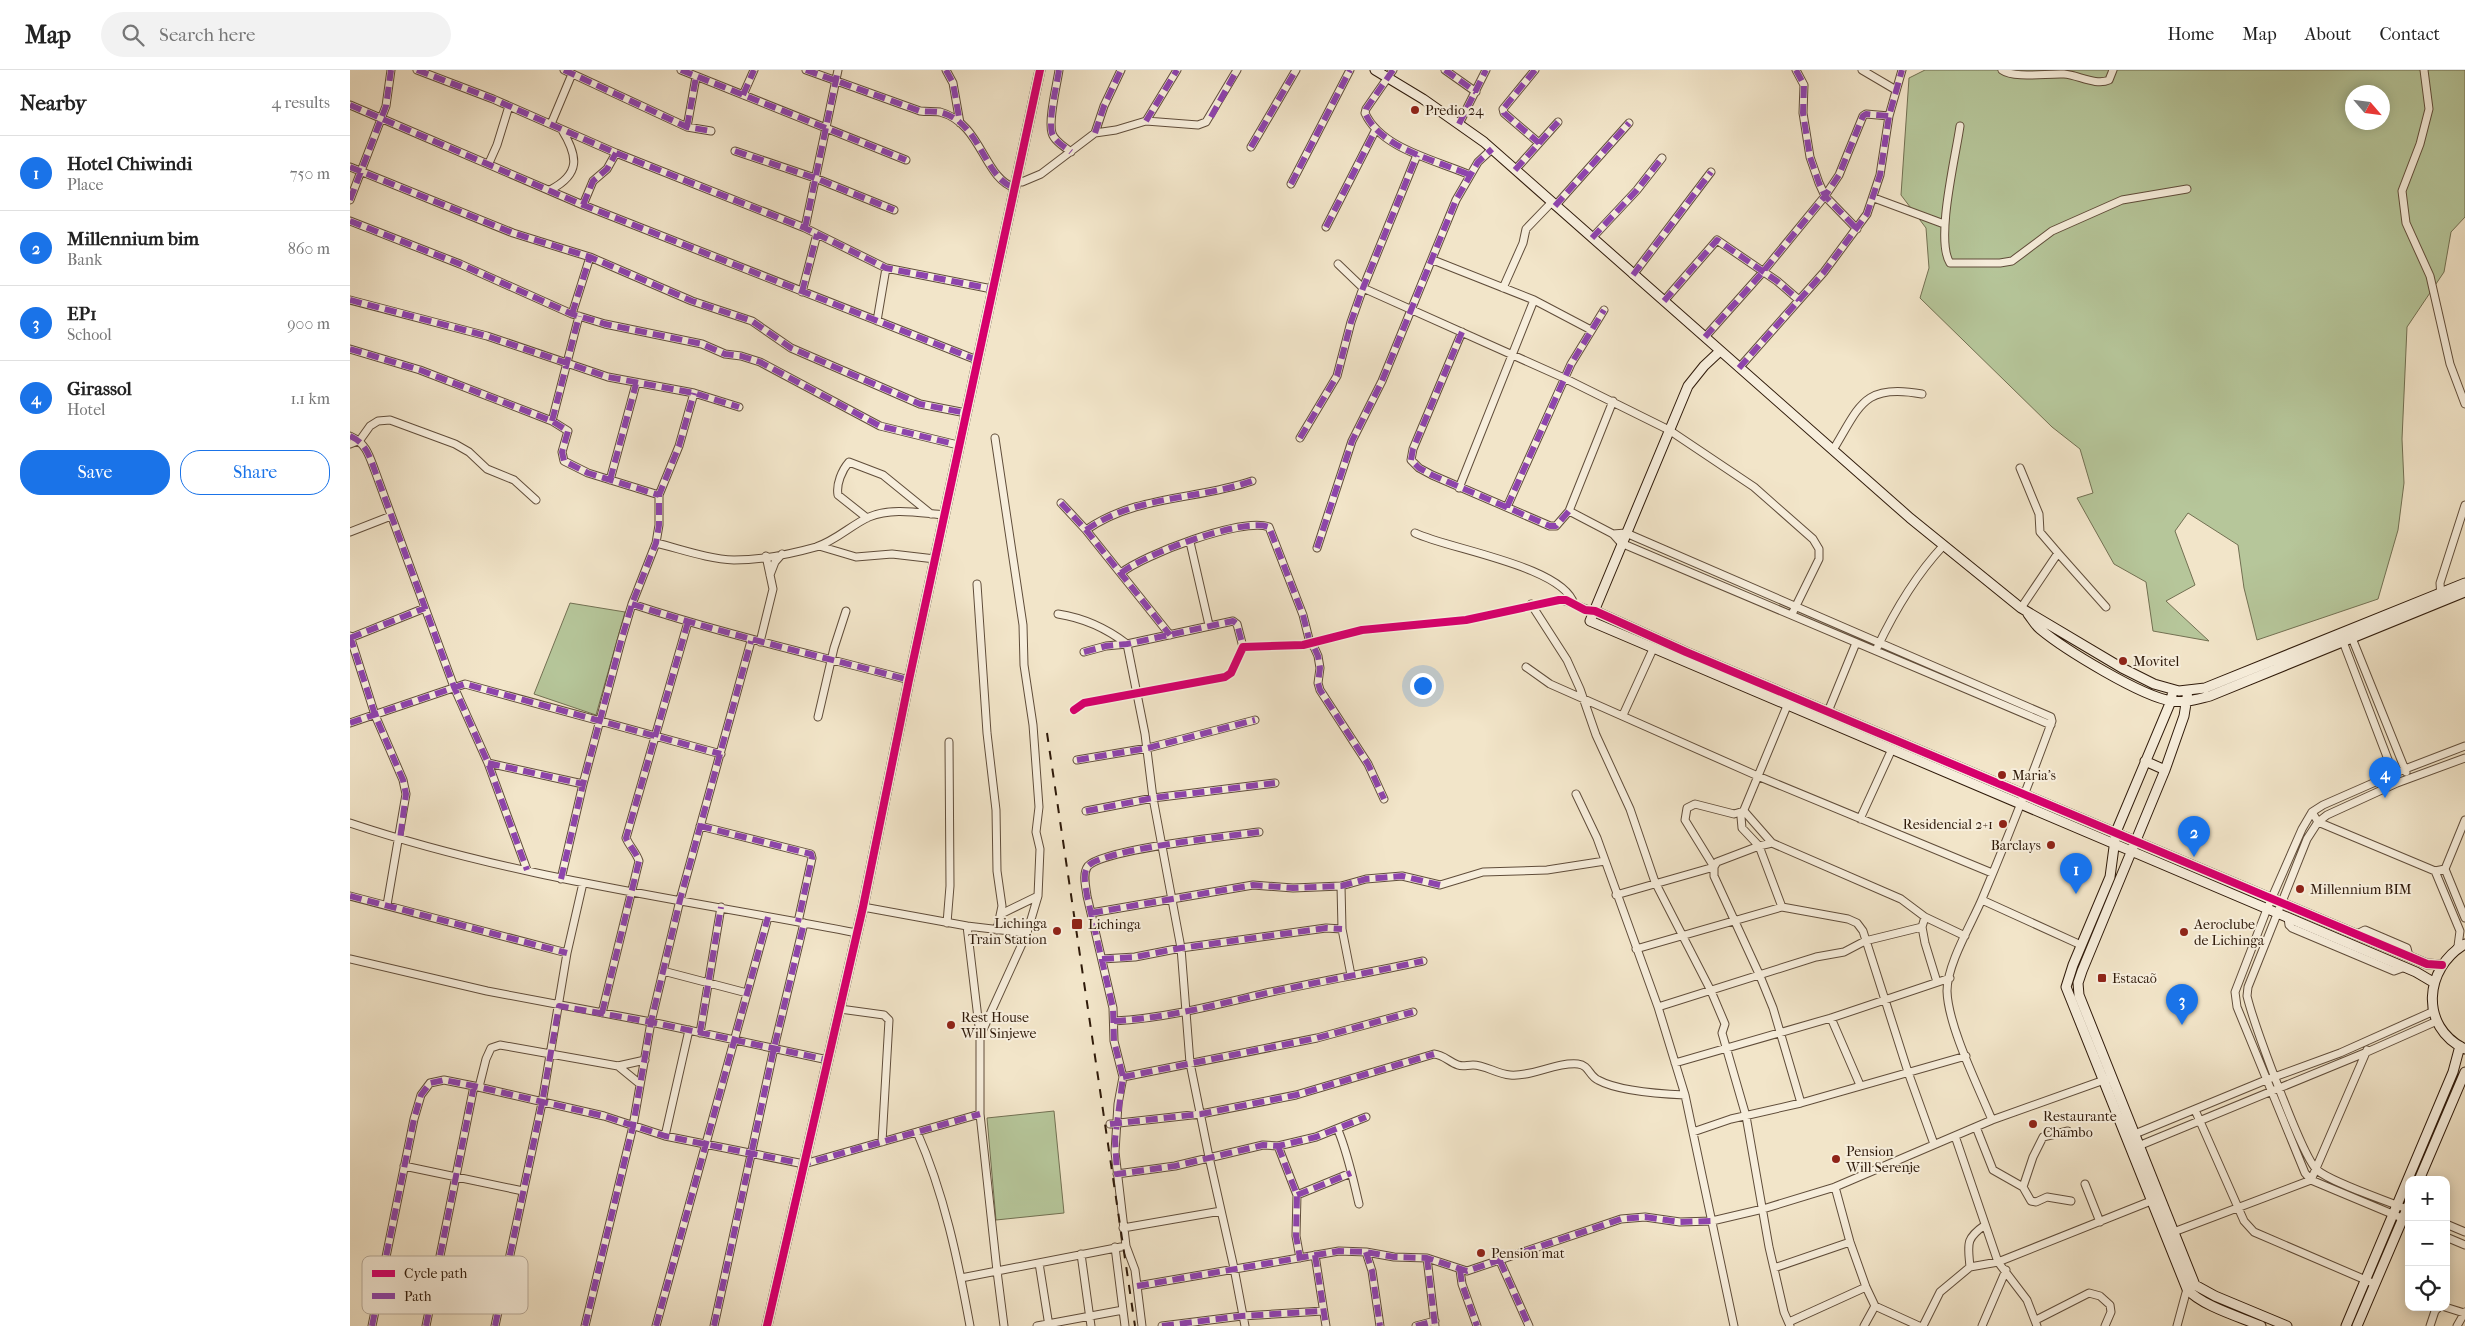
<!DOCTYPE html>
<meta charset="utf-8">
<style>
:root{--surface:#fff;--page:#f2f2f2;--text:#222;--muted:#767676;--line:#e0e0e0;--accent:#1a73e8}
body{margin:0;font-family:"IM FELL French Canon",serif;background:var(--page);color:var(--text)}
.controls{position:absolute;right:15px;bottom:15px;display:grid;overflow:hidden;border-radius:10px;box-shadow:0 2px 12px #0003}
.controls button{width:45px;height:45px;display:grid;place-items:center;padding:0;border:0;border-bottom:1px solid var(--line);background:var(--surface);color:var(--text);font:25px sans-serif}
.compass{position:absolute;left:1995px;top:15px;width:45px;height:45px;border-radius:50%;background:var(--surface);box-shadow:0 2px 12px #0003;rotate:118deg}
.you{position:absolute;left:1072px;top:615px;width:18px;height:18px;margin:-12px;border:4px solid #fff;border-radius:50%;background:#1a73e8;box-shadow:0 0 0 8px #1a73e833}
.badge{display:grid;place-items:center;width:32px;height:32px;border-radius:50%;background:var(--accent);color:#fff;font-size:16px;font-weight:700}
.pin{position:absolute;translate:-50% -41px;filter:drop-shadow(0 1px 2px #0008)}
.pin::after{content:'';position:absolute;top:26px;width:18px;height:15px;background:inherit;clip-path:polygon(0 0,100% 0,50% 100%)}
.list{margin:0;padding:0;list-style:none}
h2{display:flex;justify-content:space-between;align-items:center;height:65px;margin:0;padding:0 20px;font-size:21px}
h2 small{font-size:16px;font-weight:400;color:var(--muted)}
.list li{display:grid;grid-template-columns:32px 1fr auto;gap:15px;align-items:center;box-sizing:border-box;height:75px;padding:0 20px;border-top:1px solid var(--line)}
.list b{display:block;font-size:19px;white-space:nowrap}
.list p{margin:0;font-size:16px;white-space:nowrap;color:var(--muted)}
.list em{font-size:16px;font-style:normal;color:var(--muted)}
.actions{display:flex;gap:10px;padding:15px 20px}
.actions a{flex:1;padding:11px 0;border:1px solid var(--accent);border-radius:20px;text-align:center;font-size:18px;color:var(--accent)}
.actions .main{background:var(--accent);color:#fff}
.icon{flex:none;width:28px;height:28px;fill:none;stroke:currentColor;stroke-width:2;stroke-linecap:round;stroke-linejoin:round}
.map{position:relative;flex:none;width:2115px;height:1256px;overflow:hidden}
header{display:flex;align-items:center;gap:30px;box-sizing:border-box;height:70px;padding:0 25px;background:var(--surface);border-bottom:1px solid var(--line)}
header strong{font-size:24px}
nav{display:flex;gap:28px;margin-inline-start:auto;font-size:18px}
.search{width:350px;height:45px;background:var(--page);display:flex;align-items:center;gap:12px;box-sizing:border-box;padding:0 18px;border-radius:28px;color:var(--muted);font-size:19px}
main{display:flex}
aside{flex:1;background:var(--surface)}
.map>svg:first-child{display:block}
</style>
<header>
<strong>Map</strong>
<div class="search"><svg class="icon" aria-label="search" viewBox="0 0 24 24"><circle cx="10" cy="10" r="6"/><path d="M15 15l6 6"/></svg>Search here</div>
<nav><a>Home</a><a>Map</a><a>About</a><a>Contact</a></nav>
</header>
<main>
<aside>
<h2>Nearby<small>4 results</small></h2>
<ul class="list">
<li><span class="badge">1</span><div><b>Hotel Chiwindi</b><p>Place</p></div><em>750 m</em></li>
<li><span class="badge">2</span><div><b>Millennium bim</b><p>Bank</p></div><em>860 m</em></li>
<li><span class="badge">3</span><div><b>EP1</b><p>School</p></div><em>900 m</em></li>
<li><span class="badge">4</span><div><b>Girassol</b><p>Hotel</p></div><em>1.1 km</em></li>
</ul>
<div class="actions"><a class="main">Save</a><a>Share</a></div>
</aside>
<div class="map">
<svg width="2115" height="1256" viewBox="0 0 2115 1256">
<rect width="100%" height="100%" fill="#f2e5c9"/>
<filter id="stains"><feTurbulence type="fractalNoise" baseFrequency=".004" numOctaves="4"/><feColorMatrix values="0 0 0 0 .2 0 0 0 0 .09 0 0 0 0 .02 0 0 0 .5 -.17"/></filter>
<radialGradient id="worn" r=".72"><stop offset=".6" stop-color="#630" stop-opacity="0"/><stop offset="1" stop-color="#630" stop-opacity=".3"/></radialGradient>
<path fill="#b6c69a" stroke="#727052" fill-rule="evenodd" d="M1575,0H2115V147L2101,162L2094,202L2057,257L2052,369L2054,413L2048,460L2028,529L1907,570L1894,518L1888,475L1838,443L1825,461L1845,515L1816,531L1859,571L1803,561L1796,512L1764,494L1727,428L1743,423L1730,379L1702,357L1570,228L1579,198L1576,158L1551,125L1559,8ZM2002,22H2032V52H2002Z
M220,533L275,542L246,645L184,624Z
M704,1041L714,1143L646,1150L637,1048Z"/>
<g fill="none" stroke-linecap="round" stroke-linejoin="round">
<defs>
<path id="street" d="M67,0L143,29L266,83L455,158L536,198L642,219
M214,0L337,57L361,61
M331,0L556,90
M456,0L570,41C577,42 584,41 590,42C632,53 633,108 665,118
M596,0L603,13L610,53
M709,0C707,14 698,50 702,63C704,71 715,77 721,82
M1043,0L1016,39L1015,43C1031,79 1086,90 1120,105
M1095,0L1126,22
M1185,0L1153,39L1154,43L1189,73
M1446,0L1454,15L1453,43L1460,87L1469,113L1475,126L1507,159
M1512,0L1546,20
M1652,0C1665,9 1697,3 1714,4C1728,5 1746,16 1759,10L1763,0
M2074,0L2079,39L2070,74L2052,121L2056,153L2080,206L2100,294L2115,334
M393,25L404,0
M0,35L233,135L627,290
M796,51L827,0
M201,54L222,4
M1109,54L1136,0
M1610,56C1606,85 1585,170 1600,193H1650L1662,191L1702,161L1772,130L1837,119
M337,57L346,7
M745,63L754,36L771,0
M901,77L946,0
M385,81L465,108L544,140
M139,93L147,75L159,36
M0,97L163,163L240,187L342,231L402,251L441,278L570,334L616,343
M1165,100L1208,52
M666,112H672L691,104L745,63L766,60L796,51L848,55L856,52L887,0
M941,114L1000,0
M200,120C231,104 228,86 212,60
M1524,128L1594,154
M0,130L36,36L41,0
M233,135L243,111L257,99L266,83
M1205,136L1279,53
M0,151L110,194L222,244L255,254L352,274L375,284L391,286L410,292L530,356L608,375
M976,157L1025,61
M455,158L488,0
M1242,168L1287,120L1312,88
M1083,190L1184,230L1241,260
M988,194L1013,218L1214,308L1319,360L1404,417L1463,469L1469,479V489L1442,544
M1283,205L1361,102
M1153,218L1173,173L1176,159L1201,133
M452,222L467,164
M0,230L137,266L258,307L344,323L389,337
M1314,231L1367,170L1427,211L1449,230
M222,244L240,187
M527,251L536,198
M1112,262L1063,379L1061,390L1069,398L1082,405L1200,456H1206L1219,441L1263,331
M1355,267L1412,203L1475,126L1489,105L1513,46L1516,44L1539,46
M0,279L70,300L202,351L218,361L212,382L214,391L238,403L309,425
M1389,298L1474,202L1517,144L1530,105L1539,46L1552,0
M202,351L229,246
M0,366C16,373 19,385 25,401L104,617L138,693L177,800
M645,368L673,555L674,595L683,655L689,737L686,762L690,779L688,826L651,844
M950,368L987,306L1001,252L1013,218L1067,85
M0,374L10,370L20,356L28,351L40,350L105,374L119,382L137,399L164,410L186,430
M1483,380C1510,336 1513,313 1572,324
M1670,398L1689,444L1690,462L1708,483
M260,410L286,314
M1109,418L1184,230
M711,433L736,460L820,565
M1157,437L1221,294L1254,240
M1219,441L1263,464L1271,473L1701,655
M517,448L488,425C486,414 492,400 499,392L533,405L581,444
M736,460C786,425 847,430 902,411
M0,462L41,446
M1065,463C1098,479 1213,496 1224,534
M1263,464L1276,463L1701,647L1702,651C1680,711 1657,770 1632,829C1622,853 1597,894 1597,921C1598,956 1628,1016 1642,1050
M840,472L859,555
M306,473C331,479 358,489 384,490C410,490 441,484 466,477C487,470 501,455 519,447C542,437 570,443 594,445
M469,476L506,487L542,484L585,489
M967,478L1002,371L1032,311L1106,130L1128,92L1142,79
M771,503C793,485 892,447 919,457L953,545L960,573L964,577L968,586L970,598L968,613L970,620L1018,694L1034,729
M420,505L425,492L432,484
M627,514L637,663L646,740L647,801L652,836L647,860
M2091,528L2090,513L2115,435
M282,534C373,564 466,585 559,610
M1181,534L1217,590L1230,619L1246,665L1280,739L1305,812L1361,921L1375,954L1372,963L1396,1046L1419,1177L1434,1242L1440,1256
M1671,538L1708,483L1756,537
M708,544C734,548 756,558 777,574L795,664L803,728L831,878L840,993L859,1087L884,1198L895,1256
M2000,563L2056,702
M0,566L25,645L53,710L56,724L37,835
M0,568L75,538
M1992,569L2047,713
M410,572L423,519L416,486
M1527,578C1544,542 1566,505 1593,476
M734,582L756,576L777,574L883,551L887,554L893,577
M1176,597L1200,614L1410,707L1642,803
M1437,636L1391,747L1392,758L1409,776L1367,792L1364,797V806L1410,906L1423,938L1451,1033
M724,640L734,633L875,607L881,603L893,577L953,575L1012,560L1116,550L1209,530C1223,531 1232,540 1245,541
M1477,644L1506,573
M1273,645L1303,579
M468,647L484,578L496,541
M0,653L115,614L371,684
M727,690L798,678L905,650
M138,693L233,714
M1226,724L1247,768L1308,937L1335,1025L1384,1256
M736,741L803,728L925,713
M1962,742L1968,752L2085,801L2095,799
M1510,749L1542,679
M2115,750L2095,799L2115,848
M0,753C164,808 337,830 507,863
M350,756L461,784L462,788L448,852
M2085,801L2110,861L2108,876L2105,881
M211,809L233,714L271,571L282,534L306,473L309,455V425L329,376L344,323
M991,816L992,859L1001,905
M1266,825L1364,797L1335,750L1337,738L1345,734L1384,744L1394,741L1422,773
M0,826L217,883
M1632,830L1731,875
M513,837L617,856L630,965V1044L647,1201L776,1176L785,1200L792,1256
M1432,837L1409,776L1422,773L1551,829L1575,847L1615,866
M741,843L903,815L943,818L991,816L1016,809L1052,806L1090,815L1133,802L1197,800L1255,791
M1938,848L1939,855L1942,858L2044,901L2055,897
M597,853L600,816L599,672
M617,856L677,863
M1572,857L1575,873L1587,912
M2007,864L2015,860L2057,878L2059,886
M1286,879L1432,837L1498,849L1507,853L1513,861L1558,1002L1584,1074
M0,889L137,921L301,952L478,990
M752,889L785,887L831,878L976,858L992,859
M313,901L397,923
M1308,937L1466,887L1494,882L1515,871L1572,857L1575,847
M490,939L534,945L539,950L532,1072
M252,943L289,791C286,782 280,777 276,768L338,552
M1481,948L1510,1015
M764,951C818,948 869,934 921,922C972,911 1023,902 1073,891
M350,963L371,837
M631,964L677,863L688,826
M1325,993L1481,948L1600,908
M268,996L290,1014
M773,1007L967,968L1063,942
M129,1017L136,989L141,978L150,975L268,996L295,990
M1845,1040L1894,1151L1904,1162L2025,1214
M760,1054L851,1044L946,1025L1084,984C1094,985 1099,992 1108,995C1113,997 1117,995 1123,995C1135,995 1147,1004 1160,1005C1183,1007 1205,992 1228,994C1239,995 1239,1006 1248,1010C1268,1021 1311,1024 1335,1025
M1626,1057L1643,1100L1673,1117L1681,1131L1686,1132L1697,1127L1721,1131
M988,1060C998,1084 1003,1109 1009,1134
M567,1062C594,1123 608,1190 620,1256
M1343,1062L1381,1049L1451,1033L1616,986
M315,1066L339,960
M1605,1066L1648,1192L1677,1230L1687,1256
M1780,1066L1916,1010L1990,983L2084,941
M928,1076L947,1125L946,1166L950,1188
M1786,1077L2017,982L2087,951
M54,1096L173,1121
M767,1104L825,1096L913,1075L928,1076L966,1067L1016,1047
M1735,1114L1750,1152
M1485,1117L1500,1172L1516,1217L1525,1236L1569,1256
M1673,1117L1683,1087L1693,1067L1718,1061
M947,1125L1001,1103
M2059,1140C2038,1131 1982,1113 1967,1100C1952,1087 1903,951 1897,926L1898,917L1957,769L1968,752L1977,745L2047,713L2115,688
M2059,1151L1961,1110L1955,1103L1887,937L1885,922L1917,839L1952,759L1962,742L1973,735L2055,699L2115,676
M2096,1154L2115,1162
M773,1158L871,1141
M1821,1163L1961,1110L2017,980
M2096,1167L2115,1175
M776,1176L765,1082L768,1034L773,1007L764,971L763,938L737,826C736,817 732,804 738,796C754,779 880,766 909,762
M765,1177L775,1256
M1016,1182L1022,1201L1030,1256
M731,1184L741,1256
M965,1185L976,1256
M1077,1188L1085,1256
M1150,1191L1179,1256
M689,1193L699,1256
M1620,1197C1618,1174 1615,1169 1635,1155
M1424,1198L1500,1172
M1110,1200L1112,1214L1127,1256
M611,1208L647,1201L654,1256
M787,1216L989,1181L1016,1182L1044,1187L1077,1188L1117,1201L1271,1149L1295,1147L1330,1152L1362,1151L1413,1139L1485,1117L1642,1050L1757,1009
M2095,1237L2114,1243
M1686,1250L1739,1223L1750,1226L1760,1235L1761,1242L1755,1256
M1439,1252L1516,1217
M22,1256L64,1049L71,1025L80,1013L94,1010L124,1016L254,1046L315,1066L454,1094L630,1044
M76,1256L124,1016
M145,1256L192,1033L217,883L233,813
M235,1256L283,1056L301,952L330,830L401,571
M306,1256L418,847
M364,1256L424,978L454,853
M687,1256L773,1240
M812,1256L892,1246L973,1241
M1066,1256L1085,1251
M1514,1256L1525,1236
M1573,1256L1590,1222L1620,1197L1648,1192L1801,1131
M1632,1256L1656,1200
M1827,1256L1837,1219
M2080,1256L2085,1241L2089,1237
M2107,1256L2115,1242"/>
<path id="secondary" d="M1025,0L1073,29L1134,72L1560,448L1671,538L1772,598L1804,614L1829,621L1855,618L2115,513
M1370,281L1354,296L1338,316L1240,551L2066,902L2083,912
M1245,541L1336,582L2077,894L2092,895
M1678,544C1682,549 1685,555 1690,559C1714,579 1792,627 1822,631C1835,633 1847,629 1860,626L2115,522
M1823,620L1821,631L1766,762L1760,807L1723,895L1716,917L1837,1219C1852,1236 1890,1247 1911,1256
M1838,621L1834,646L1815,700L1732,901L1728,913L1729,925L1845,1215L1865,1226L1937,1256
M1795,691L1815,700
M2115,979C2069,957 2074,898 2115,874
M2069,1110L2115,1002
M417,1256L513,837L559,610L690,0
M1996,1256L2103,1002L2110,976
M2007,1256L2059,1134"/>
</defs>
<use href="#street" stroke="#604d3a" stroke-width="9"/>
<use href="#secondary" stroke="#2f1a0a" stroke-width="11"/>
<use href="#street" stroke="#f7eedc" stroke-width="7"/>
<use href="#secondary" stroke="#f7eedc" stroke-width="9"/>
<path stroke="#2f1a0a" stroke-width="2" stroke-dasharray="9 9" stroke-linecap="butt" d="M697,663L785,1256"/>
<path stroke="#8e44ad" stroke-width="6" stroke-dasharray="12 6" stroke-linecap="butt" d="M67,0L143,29L266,83L455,158L536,198L642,219
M214,0L337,57L361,61
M331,0L556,90
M456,0L570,41C577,42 584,41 590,42C632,53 633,108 665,118
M596,0L603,13L610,53
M709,0C707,14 698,50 702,63C704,71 715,77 721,82
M1043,0L1016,39L1015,43C1031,79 1086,90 1120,105
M1095,0L1126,22
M1185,0L1153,39L1154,43L1189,73
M1446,0L1454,15L1453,43L1460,87L1469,113L1475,126L1507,159
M393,25L404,0
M0,35L233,135L627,290
M861,47L887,0
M796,51L827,0
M1109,54L1136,0
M337,57L346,7
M745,63L754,36L771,0
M901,77L946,0
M385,81L465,108L544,140
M0,97L163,163L240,187L342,231L402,251L441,278L570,334L616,343
M1165,100L1208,52
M941,114L1000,0
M0,130L36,36L41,0
M233,135L243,111L257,99L266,83
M1205,136L1279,53
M0,151L110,194L222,244L255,254L352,274L375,284L391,286L410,292L530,356L608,375
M976,157L1025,61
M455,158L488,0
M1242,168L1287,120L1312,88
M1283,205L1361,102
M452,222L467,164
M0,230L137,266L258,307L344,323L389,337
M1314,231L1367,170L1427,211L1449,230
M222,244L240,187
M1112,262L1063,379L1061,390L1069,398L1082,405L1200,456H1206L1219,441
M1355,267L1412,203L1475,126L1489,105L1513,46L1516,44L1539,46
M0,279L70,300L202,351L218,361L212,382L214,391L238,403L309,425
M1389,298L1474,202L1517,144L1530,105L1539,46L1552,0
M202,351L229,246
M0,366C16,373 19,385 25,401L104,617L138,693L177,800
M950,368L987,306L1001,252L1013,218L1067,85
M260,410L286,314
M711,433L736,460L820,565
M1157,437L1221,294L1254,240
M736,460C786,425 847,430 902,411
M967,478L1002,371L1032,311L1106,130L1128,92L1142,79
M771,503C793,485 892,447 919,457L953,545L960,573L964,577L968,586L970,598L968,613L970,620L1018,694L1034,729
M282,534C373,564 466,585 559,610
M0,566L25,645L53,710L56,724L50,769
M0,568L75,538
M734,582L756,576L777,574L883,551L887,554L893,577
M0,653L115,614L371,684
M727,690L798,678L905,650
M138,693L233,714
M736,741L803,728L925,713
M350,756L461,784L462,788L448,852
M909,762C880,766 754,779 738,796C732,804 736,817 737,826L763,938L764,971L773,1007L765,1069L767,1104L825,1096L913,1075L928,1076L966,1067L1016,1047
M211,809L233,714L271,571L282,534L306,473L309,455V425L329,376L344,323
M0,826L217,883
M741,843L903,815L943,818L991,816L1016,809L1052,806L1090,815
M752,889L785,887L831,878L976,858L992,859
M252,943L289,791C286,782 280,777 276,768L338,552
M764,951C818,948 869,934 921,922C972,911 1023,902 1073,891
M350,963L371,837
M773,1007L967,968L1063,942
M760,1054L851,1044L946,1025L1084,984
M928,1076L947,1125L946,1166L950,1188
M947,1125L1001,1103
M1016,1182L1022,1201L1030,1256
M965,1185L976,1256
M1077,1188L1085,1256
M1150,1191L1179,1256
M1110,1200L1112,1214L1127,1256
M787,1216L989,1181L1016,1182L1044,1187L1077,1188L1117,1201L1271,1149L1295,1147L1330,1152L1362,1151
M22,1256L64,1049L71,1025L80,1013L94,1010L124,1016L254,1046L315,1066L454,1094L630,1044
M76,1256L124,1016
M145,1256L192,1033L209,936L301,952L478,990
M235,1256L283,1056L301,952L330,830L401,571
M306,1256L418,847
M364,1256L424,978L454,853
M812,1256L892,1246L973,1241
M1066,1256L1085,1251"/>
<defs>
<path id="cycleway" d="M724,640L734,633L875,607L881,603L893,577L953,575L1012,560L1116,550L1209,530H1216L1235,540L1245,541L1336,582L2077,894L2092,895
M417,1256L513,837L559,610L690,0"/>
</defs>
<use href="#cycleway" stroke="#f7eedc" stroke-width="11"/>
<use href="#cycleway" stroke="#d6006c" stroke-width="8"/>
</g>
<g fill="#8f2418" stroke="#f7eedc" stroke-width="2">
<circle cx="1065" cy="40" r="5"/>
<circle cx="1773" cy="591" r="5"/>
<circle cx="1652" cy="705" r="5"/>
<circle cx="1653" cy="754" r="5"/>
<circle cx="1701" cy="775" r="5"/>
<circle cx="1950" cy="819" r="5"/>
<rect x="721" y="848" width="12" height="12" rx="2.5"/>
<circle cx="707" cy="861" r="5"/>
<circle cx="1834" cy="862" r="5"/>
<rect x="1747" y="903" width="10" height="10" rx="2.5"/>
<circle cx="601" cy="955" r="5"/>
<circle cx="1683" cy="1054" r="5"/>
<circle cx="1486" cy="1089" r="5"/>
<circle cx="1131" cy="1183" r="5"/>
</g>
<g text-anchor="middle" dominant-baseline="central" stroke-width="4" stroke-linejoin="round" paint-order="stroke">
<g font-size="14" fill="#2f1a0a" stroke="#f7eedc" text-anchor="start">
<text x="1075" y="40">Predio 24</text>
<text x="1783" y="591">Movitel</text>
<text x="1662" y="705">Maria's</text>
<text x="1643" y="754" text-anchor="end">Residencial 2+1</text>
<text x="1691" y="775" text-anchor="end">Barclays</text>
<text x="1960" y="819">Millennium BIM</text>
<text x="697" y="853" text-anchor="end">Lichinga<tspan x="697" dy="16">Train Station</tspan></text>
<text x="738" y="854">Lichinga</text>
<text x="1844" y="854">Aeroclube<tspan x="1844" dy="16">de Lichinga</tspan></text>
<text x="1762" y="908">Estacaõ</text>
<text x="611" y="947">Rest House<tspan x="611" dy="16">Will Sinjewe</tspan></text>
<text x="1693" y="1046">Restaurante<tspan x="1693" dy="16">Chambo</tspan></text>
<text x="1496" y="1081">Pension<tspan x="1496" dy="16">Will Serenje</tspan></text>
<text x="1141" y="1183">Pension mat</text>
</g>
</g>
<rect x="12" y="1186" width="166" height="58" rx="8" fill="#f7eedc" stroke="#bbae9d" stroke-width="1"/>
<rect x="22" y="1200" width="23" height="7" fill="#d6006c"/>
<rect x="22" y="1223" width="23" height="6" fill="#8e44ad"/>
<g font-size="14" fill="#2f1a0a">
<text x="54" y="1208">Cycle path</text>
<text x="54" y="1231">Path</text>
</g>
<rect width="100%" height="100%" filter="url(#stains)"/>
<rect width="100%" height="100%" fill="url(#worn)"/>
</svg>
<div class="controls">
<button>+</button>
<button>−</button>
<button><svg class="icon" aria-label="locate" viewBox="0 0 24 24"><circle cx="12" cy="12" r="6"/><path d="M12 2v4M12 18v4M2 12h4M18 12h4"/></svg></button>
</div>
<svg class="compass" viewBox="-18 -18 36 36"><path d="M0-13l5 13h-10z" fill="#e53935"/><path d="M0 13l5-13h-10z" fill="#767676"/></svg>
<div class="you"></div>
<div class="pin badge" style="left:1726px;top:824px">1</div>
<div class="pin badge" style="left:1844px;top:787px">2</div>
<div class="pin badge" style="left:1832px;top:955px">3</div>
<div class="pin badge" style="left:2035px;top:728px">4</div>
</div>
</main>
